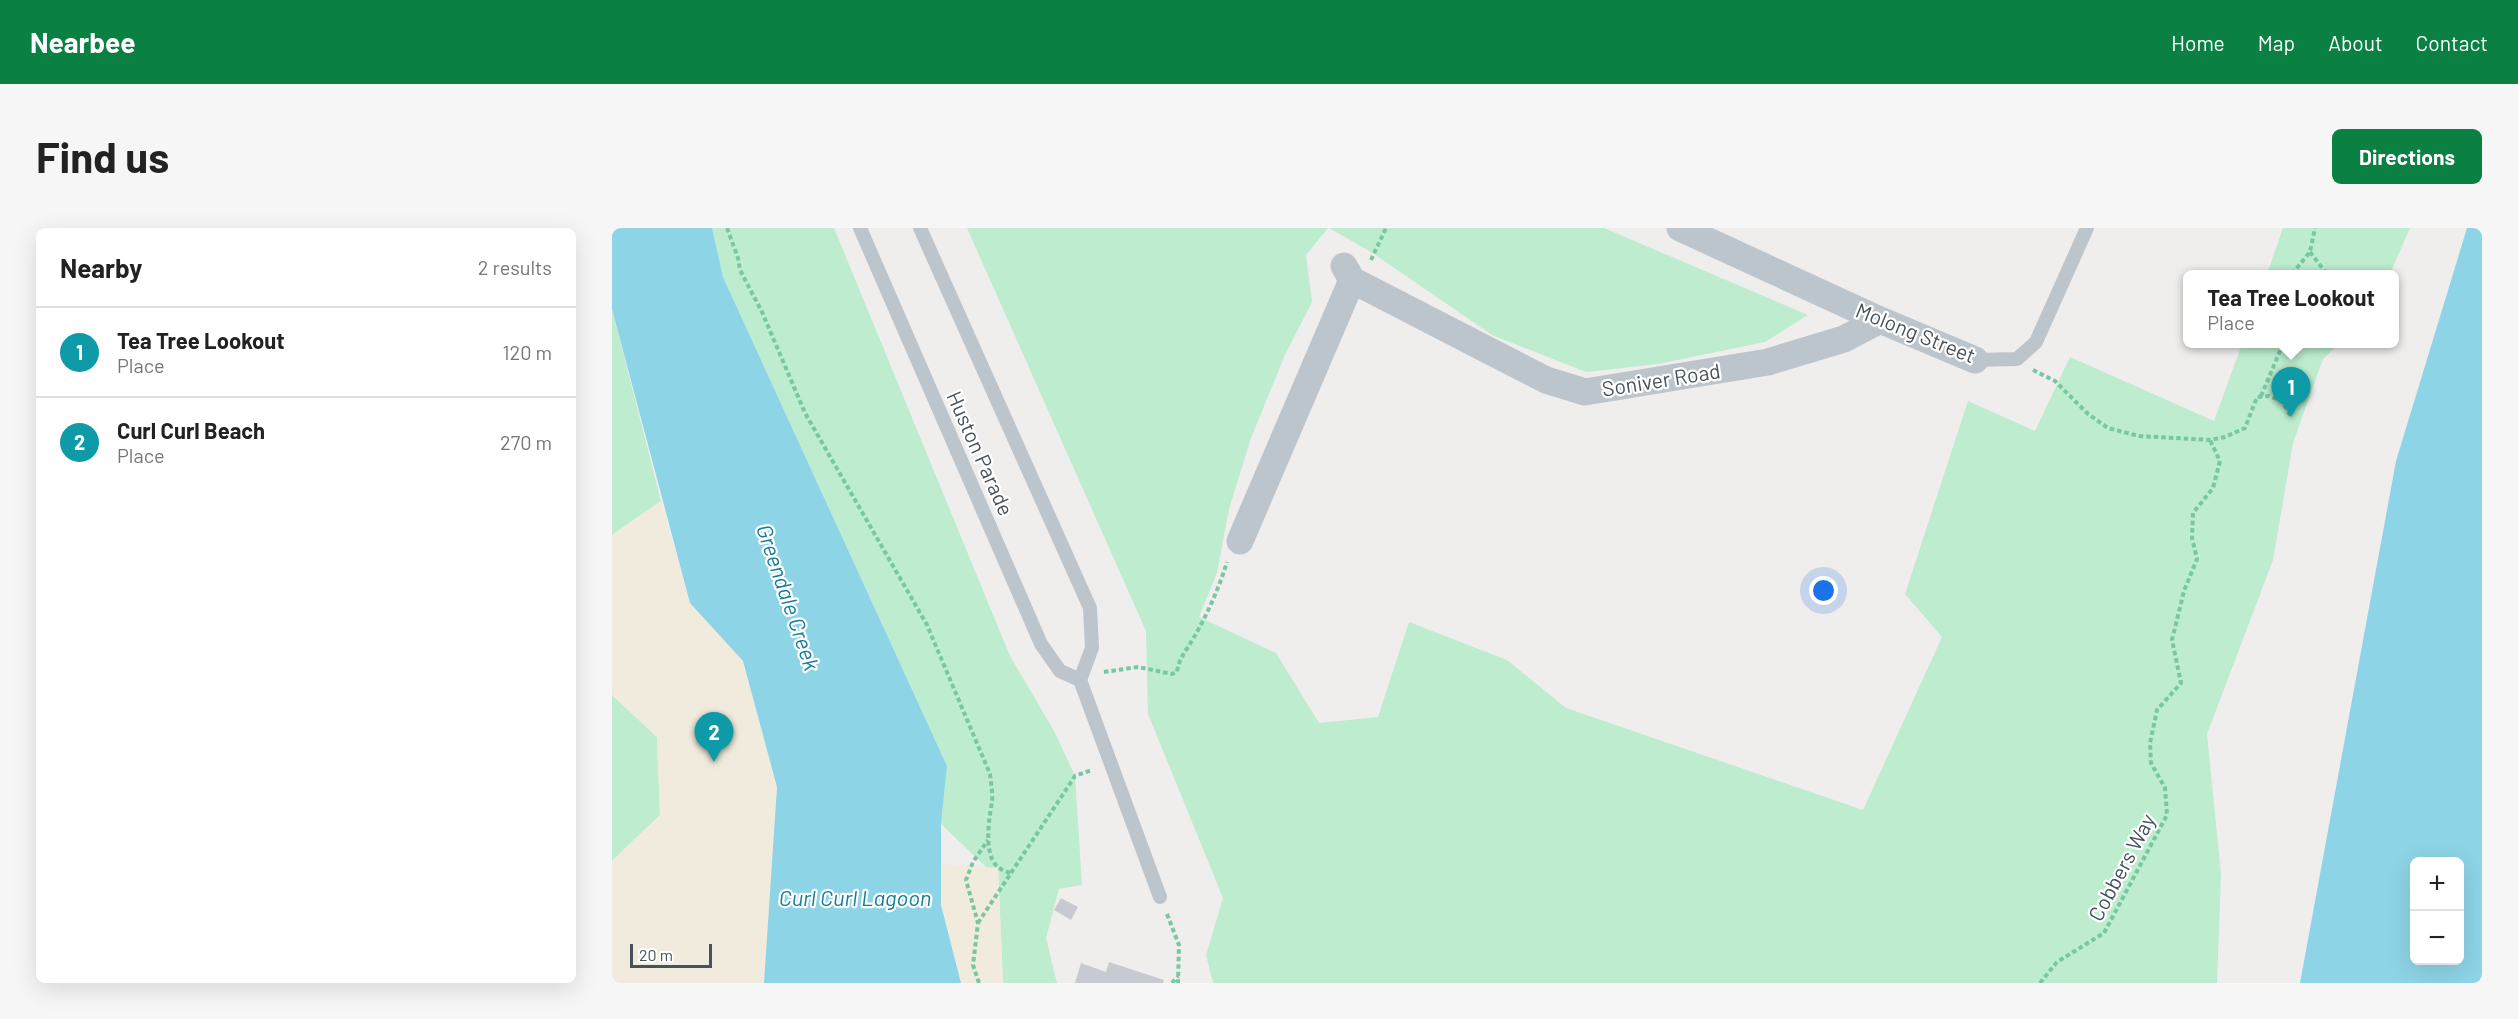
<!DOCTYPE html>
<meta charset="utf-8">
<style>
:root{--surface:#fff;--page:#f6f6f6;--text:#222;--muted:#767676;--line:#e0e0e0;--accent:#0b8043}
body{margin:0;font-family:Barlow,sans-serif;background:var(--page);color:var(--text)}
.controls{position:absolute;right:18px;bottom:18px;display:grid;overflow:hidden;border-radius:9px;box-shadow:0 6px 24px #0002}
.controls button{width:54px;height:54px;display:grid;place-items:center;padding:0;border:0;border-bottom:2px solid var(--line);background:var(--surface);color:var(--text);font:30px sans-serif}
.scale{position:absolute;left:18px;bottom:15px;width:82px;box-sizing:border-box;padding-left:6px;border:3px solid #47515a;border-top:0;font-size:16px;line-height:21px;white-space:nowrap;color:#47515a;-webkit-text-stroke:4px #fff;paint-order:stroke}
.you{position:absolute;left:1212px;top:363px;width:21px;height:21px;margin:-15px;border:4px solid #fff;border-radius:50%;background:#1a73e8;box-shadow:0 0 0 9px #1a73e833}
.badge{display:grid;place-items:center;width:39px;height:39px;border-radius:50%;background:var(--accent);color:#fff;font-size:20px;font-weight:700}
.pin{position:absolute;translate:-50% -50px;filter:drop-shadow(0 2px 3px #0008)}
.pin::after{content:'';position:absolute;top:32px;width:21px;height:18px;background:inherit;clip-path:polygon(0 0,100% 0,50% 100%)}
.popup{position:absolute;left:1571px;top:42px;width:216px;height:78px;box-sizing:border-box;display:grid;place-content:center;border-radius:9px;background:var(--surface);filter:drop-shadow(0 2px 4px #0005);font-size:20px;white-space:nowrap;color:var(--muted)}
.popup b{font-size:22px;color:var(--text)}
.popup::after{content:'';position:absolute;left:50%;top:100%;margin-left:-12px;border:12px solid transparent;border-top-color:var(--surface)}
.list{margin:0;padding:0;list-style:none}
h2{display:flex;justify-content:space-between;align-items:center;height:78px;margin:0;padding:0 24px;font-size:26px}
h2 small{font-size:20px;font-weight:400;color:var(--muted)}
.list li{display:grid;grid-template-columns:39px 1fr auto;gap:18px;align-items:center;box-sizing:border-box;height:90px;padding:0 24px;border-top:2px solid var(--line)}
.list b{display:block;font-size:22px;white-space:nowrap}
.list p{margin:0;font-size:20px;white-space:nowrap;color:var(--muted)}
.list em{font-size:20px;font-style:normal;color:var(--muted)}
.map{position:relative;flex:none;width:1870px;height:755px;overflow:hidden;border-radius:9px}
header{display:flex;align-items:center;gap:36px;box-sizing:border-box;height:84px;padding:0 30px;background:var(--accent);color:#fff}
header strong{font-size:28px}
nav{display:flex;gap:33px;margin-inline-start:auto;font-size:21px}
.intro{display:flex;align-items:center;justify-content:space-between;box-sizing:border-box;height:144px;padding:0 36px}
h1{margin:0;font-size:42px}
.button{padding:15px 27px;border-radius:9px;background:var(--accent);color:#fff;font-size:21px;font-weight:700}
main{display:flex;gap:36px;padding:0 36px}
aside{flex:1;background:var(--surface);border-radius:9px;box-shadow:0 6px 24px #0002}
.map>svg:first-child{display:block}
</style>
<header>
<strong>Nearbee</strong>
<nav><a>Home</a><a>Map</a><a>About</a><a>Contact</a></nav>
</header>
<div class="intro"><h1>Find us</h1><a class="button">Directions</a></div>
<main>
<aside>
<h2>Nearby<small>2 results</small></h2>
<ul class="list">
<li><span class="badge" style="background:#0f9aa8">1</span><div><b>Tea Tree Lookout</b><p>Place</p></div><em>120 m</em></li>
<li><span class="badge" style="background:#0f9aa8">2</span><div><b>Curl Curl Beach</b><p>Place</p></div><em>270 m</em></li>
</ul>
</aside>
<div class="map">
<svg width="1870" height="755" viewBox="0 0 1870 755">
<rect width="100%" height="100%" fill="#f0eded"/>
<path fill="#bdeccf" d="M100,0H222L398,428L442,503L463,548L470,657L447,661L434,710L445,755H391L386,641L374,639L329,596L335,538L111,49Z
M355,0H716L694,27L700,74L673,127L639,210L617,281L605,345L587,389L664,425L707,495L766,489L797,394L895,432L954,480L1251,582L1330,409L1293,366L1356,173L1423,203L1458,129L1602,193L1630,116H1727L1711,131L1681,215L1661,332L1595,506L1609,646L1605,755H601L594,727L611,670L536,486L534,403Z
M717,0H992L1196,87L1153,114L1046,136L974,144L880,107L759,24Z
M1671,0H1798L1778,46H1655Z
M0,81L49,273L0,307Z
M0,467L45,509L48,587L0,633Z"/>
<path fill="#f1ebde" d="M49,273L78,375L131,433L165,559L152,755H0V633L48,587L45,509L0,467V307Z
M327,636L386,640L391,755H349L329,677Z"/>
<path fill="#8dd4e7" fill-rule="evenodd" d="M0,0H100L111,49L335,538L329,596V677L349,755H152L165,559L131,433L78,375L0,81Z
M1855,0H1870V755H1688L1784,233ZM1802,634H1848V732H1802Z"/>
<path fill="#c7cad0" d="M449,670L466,679L459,692L442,682Z
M497,734L552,752L551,755H463L469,735L494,744Z"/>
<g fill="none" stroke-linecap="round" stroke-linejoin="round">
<path stroke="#77c8a0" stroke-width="4" stroke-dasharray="4.5 3" stroke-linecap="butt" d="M115,0L126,30L128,42L150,84L193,185L315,397L378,546C379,555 381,565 380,574C377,590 371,627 386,639C389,642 395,644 399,645
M1698,24L1715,46
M759,32L774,0
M1680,46L1698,24L1703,0
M1421,142L1443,153L1476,186L1496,200L1527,208L1598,212L1613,209L1633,200L1645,169L1657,168L1670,173L1679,189
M1649,168L1671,116
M492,444L526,439L560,446L565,444C567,430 574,423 581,411C595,387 607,360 615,334
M555,686L567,717L566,755
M366,695L463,548L480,542
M367,755L361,737L366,695L354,652L361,634L376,612
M560,755L566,748
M1428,755L1445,734L1492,705L1555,587L1553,560L1539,535L1538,515L1545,482L1569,455L1560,412L1572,363L1585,331L1580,310L1581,285L1601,260L1608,233L1598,212"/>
<path stroke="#bcc5cc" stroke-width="14" d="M248,0L429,416L448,443L468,452
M308,0L478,380L480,420L468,452L548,669
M1363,132L1405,131L1424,114L1475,0"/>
<path stroke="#bcc5cc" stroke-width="27" d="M1068,0L1268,92L1363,132
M732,38L740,52L934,152L973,164L1156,134L1232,111L1268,92
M628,313L740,52"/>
</g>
<g text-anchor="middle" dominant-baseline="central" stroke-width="4.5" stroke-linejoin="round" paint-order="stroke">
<g font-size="21" fill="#47515a" stroke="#fff">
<text transform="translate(1304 104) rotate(22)">Molong Street</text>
<text transform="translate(1049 151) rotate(-9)">Soniver Road</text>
<text transform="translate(369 225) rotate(66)">Huston Parade</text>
<text transform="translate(1509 639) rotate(-62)">Cobbers Way</text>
</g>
<g font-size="22" font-style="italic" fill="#147c98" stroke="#fff">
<text transform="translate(177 369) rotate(71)">Greendale Creek</text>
<text x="243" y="669">Curl Curl Lagoon</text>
</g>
</g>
</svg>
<div class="controls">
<button>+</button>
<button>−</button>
</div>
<div class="scale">20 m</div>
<div class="you"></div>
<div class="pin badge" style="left:1679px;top:189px;background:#0f9aa8">1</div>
<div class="popup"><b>Tea Tree Lookout</b>Place</div>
<div class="pin badge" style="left:102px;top:534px;background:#0f9aa8">2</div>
</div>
</main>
